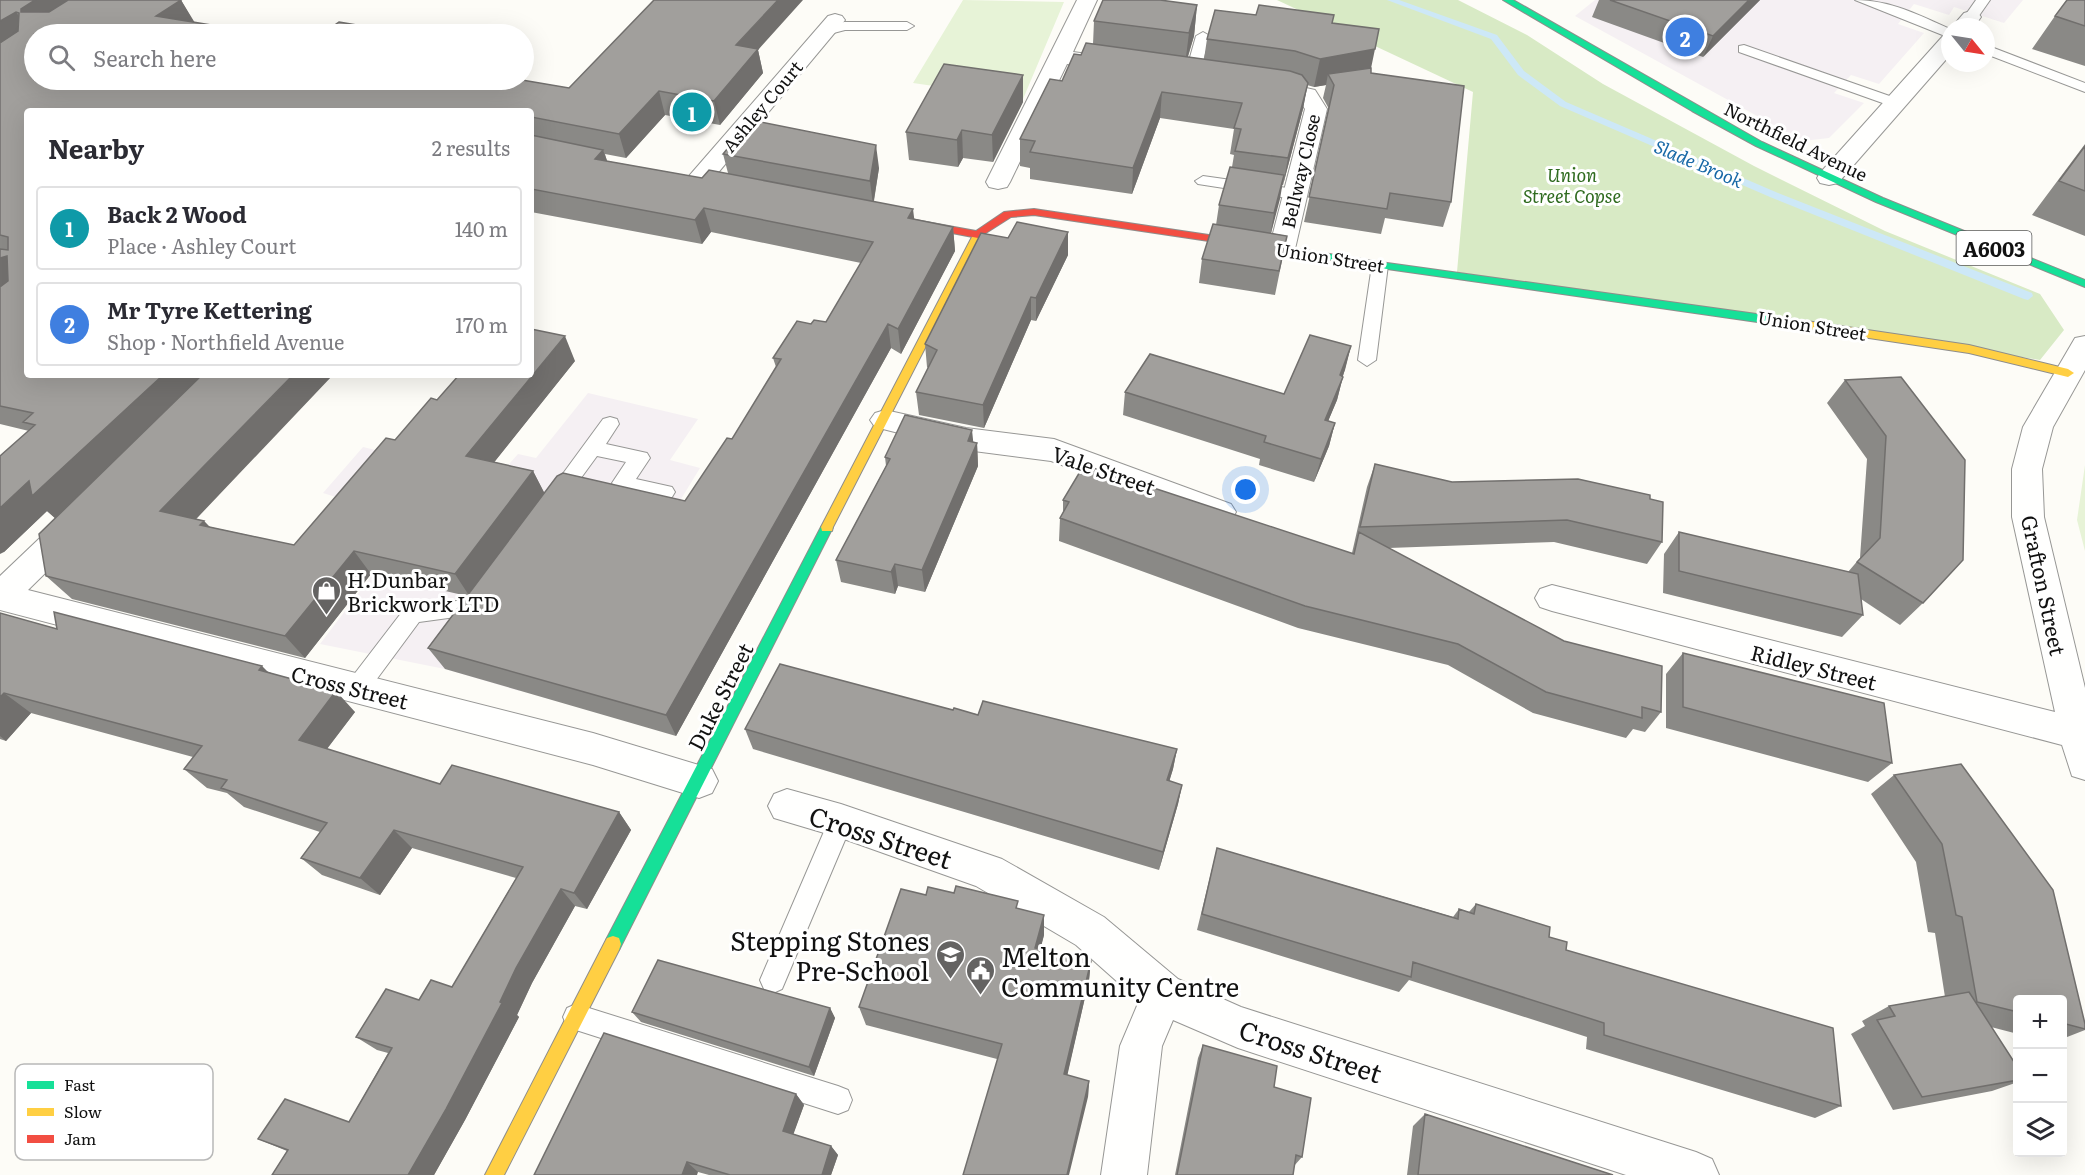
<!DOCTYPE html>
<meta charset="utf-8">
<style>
:root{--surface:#fff;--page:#f2f2f3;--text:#2b2b33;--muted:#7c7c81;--line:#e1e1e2;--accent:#646362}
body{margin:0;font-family:Literata,serif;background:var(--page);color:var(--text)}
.controls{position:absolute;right:18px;bottom:18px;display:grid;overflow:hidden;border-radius:6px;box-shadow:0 6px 24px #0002}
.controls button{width:54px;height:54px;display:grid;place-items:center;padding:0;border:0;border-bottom:2px solid var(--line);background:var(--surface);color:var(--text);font:30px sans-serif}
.compass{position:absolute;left:1941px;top:18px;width:54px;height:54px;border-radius:50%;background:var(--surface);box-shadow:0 6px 24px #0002;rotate:120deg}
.you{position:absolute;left:1246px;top:490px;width:21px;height:21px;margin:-15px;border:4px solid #fff;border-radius:50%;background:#1a73e8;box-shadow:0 0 0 9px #1a73e833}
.badge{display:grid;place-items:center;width:39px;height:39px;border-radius:50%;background:var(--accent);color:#fff;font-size:20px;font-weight:700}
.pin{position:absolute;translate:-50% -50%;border:3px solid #fff;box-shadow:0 2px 6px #0006}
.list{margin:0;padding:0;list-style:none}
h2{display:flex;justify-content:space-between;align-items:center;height:78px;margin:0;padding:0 24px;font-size:26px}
h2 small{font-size:20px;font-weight:400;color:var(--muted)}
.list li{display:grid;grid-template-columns:39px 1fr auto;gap:18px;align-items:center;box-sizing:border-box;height:84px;margin:0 12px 12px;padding:0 12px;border:2px solid var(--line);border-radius:6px}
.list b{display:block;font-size:22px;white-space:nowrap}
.list p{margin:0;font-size:20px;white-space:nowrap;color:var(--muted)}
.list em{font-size:20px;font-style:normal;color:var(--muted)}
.icon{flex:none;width:33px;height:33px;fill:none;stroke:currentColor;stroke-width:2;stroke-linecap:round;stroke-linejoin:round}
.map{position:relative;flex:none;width:2085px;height:1175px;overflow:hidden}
.search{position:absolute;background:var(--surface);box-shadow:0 6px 24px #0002;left:24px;top:24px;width:510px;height:66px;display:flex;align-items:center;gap:15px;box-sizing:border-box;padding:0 21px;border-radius:33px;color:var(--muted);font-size:22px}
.panel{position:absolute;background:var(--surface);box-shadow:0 6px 24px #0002;left:24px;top:108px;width:510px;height:270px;border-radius:6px}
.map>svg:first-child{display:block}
</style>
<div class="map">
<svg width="2085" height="1175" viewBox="0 0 2085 1175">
<rect width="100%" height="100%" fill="#fdfcf7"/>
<path fill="#f5f0f3" d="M1595,0H2023L2004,23L1954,7L1949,15L1914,4L1898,24L1924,33L1879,84L1851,75L1834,93L1864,103L1829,138L1803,141L1575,16Z
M588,393L698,419L670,460L700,468L604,625L570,616L519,691L445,669L320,644L373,574L364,506L323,493L363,447L496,479L518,454L536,458Z"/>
<path fill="#e7f3d7" d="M963,0L1064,2L1023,99L913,83Z
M2085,465V551L2077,520Z"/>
<path fill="#d8eac5" d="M1277,0H1458L1527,35L1603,84L1754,166L1885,231L2040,294L2064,330L2040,360L1457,272L1473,92Z"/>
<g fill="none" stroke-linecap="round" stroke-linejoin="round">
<path fill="#cde8f7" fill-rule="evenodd" d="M1387,0H1399L1497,35L1524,71L1566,102L1778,193L2032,293L2033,296L2028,300L2024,299L1770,197L1560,106L1518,75L1491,39Z"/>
<defs>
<path id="lane" d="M1855,0C1890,0 1919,15 1950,29V38Z
M1976,0H1990L1976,20H1966L1964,17Z
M844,22H907L914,26L907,30H845L826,35L819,31Z
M1203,32L1210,36L1199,75L1197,78H1187L1185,75L1196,36Z
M1744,45L1901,100L1903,103L1901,106H1891L1739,52V46Z
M1986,45L2085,83V92L1986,54Z
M1203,176L1294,189L1302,194L1294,199L1198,184L1195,181Z
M1380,260L1388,265L1376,360L1367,366L1358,360L1372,265Z
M610,417L617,419L619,424L606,444L647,453L650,458L636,479L672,487L675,492L672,497L665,499L615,488L612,483L626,462L597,456L562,504L555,506L548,504L545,499L548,494L603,419Z
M482,590L489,593L493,599L485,613L419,622L365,695L357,698L349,695L346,688L349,681L405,608L471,599L475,593Z
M841,810L850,813L853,821L782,989L773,993L764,989L760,980L832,813Z
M576,1004L838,1086L848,1090L852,1100L848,1110L838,1114L576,1030L567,1026L563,1017L567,1008Z"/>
<path id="street" d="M1077,0H1097L1073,52L1124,59L1127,64L1124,69L1116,71L1067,64L1010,182L1007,187L998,189L989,187L986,182Z
M1971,11L1978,13L1981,17L1974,27H1952L1964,13Z
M835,14L842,16L845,20L842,24L707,186L698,188L689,186L686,181L689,176L828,16Z
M1950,36V55L1838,183L1829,185L1820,183L1817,178L1820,173L1942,37Z
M1262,78L1315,90L1327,109L1295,249L1291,255L1282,257L1273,255L1269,249L1305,109L1299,100L1254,90L1251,85L1254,80Z
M2085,336V370L2053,427L2042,469L2044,517L2085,688V780L2072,776L2062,745L1552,611L1540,607L1535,598L1540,589L1552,585L2055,712L2012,517V469L2023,427L2075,338Z
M885,410L966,428L1054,439L1231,504L1236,512L1231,520L1220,524L1051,461L966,450L875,427L870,420L875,413Z
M74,513L85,516L90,525L85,534L28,590L593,733L712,769L718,781L712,793L699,798L593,765L0,610V576L63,516Z
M787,789L841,804L1002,859L1104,917L1178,979L1241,1007L1696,1152L1712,1159L1719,1175H1626L1238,1048L1173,1020L1162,1046L1147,1175H1101L1120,1046L1139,1001L1076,945L976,886L841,838L774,818L768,806L774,794Z"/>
<path id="fast" d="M1503,0H1513L1762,142L1883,198L2085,280V287L1876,202L1756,146L1692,111Z
M1229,238L1380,262L1786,318L1792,322L1786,326L1380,268L1225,243V239Z
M827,522L833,527L619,950L613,952L607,950L605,944L607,938L821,527Z"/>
<path id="slow" d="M978,232L983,235L833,527L832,531H822L821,527L973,235Z
M1786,318L1969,345L2068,369L2074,373L2068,377L1969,353L1782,325L1780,322Z
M613,936L619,938L621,944L619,950L504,1175H485L607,938Z"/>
<path id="jam" d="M1034,209L1229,238L1234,241L1229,244L1034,215L1011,217L978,238L910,225L905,222L910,219L976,231L1004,212Z"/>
</defs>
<use href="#lane" stroke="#979795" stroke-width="2"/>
<use href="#street" stroke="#979795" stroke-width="2"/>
<use href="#fast" stroke="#8e8d8b" stroke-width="2"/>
<use href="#slow" stroke="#8e8d8b" stroke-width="2"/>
<use href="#jam" stroke="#8e8d8b" stroke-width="2"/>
<use href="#lane" fill="#fffffe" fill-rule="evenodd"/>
<use href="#street" fill="#fffffe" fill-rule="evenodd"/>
<use href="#fast" fill="#16e098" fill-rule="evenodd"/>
<use href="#slow" fill="#ffcf43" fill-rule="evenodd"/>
<use href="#jam" fill="#f24e42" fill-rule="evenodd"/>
</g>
<path fill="#8a8986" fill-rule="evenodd" d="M0,0H181L194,23L34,34V80H522L569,88L758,50L763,73L720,125L665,115L626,158L605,154L607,161L702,178L728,173L723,154L879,168L874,201L914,219L953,227L955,251L901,354L891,348L676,736L445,669L428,648L467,596L371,574L305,658L72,599L46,576L55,518L47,511L4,552L29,431L0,424ZM27,111H531V212L702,244L711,232L861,263L826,322L811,324L773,358L776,367L732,439L685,501L544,493L533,471L494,462L575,361L437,400L395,440L294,545L210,527L204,521L196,519Z
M1599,0H1760L1703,57L1592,17Z
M2085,0V66L2032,49L2055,16Z
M1197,5L1194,36L1188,57L1204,59L1207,39L1332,23L1371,68V73L1451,202L1443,227L1385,218L1381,234L1304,222L1329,109L1323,98L1326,85L1314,87L1307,85L1303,109L1283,185H1282L1271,233L1287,236L1275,295L1199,283L1202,259L1216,225L1219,205L1232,167L1234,155L1230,154L1234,129L1160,118L1132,194L1030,179V168L1020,166V139L1081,55L1093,44L1094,21Z
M1023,102L993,162L963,158L958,167L909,160L906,132Z
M2085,144V236L2032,215Z
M1068,232V255L1036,321L1031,320L984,428L919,415L916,392L928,368L927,367L925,344L1008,238Z
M1351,346L1343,376L1337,400L1328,421L1335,423L1329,446L1314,482L1259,465L1260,459L1123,415L1125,392L1284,394Z
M1901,377L1923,603L1900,625L1861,599L1863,615L1842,637L1663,593L1664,554L1679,532L1848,572L1860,558L1867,459L1827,403L1845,380Z
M973,442L977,443L978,466L925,592L898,586L895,594L841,582L836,560L886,466L885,457Z
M1375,464L1452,482L1650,499L1662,542L1647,564L1554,542L1389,548L1661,712L1645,732L1633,729L1626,738L1533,713L1448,665L1298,628L1059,541L1060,518L1063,513V500L1352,553L1367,487Z
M0,613L57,629L269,672L355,712L327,749L440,784L619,812L631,830L587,909L575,906L532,983L517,1015L519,1017L465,1120L434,1175H272L287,1151L258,1139L349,1122L388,1053L377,1050L356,1037L419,1000L452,987L516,878L412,848L380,895L322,875L301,858L320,832L244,807L227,793L207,788L184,769L193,757L31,713L6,741L0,739Z
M1683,653L1892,763L1868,782L1666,728V674Z
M953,710L1177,749L1173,769L1169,781L1182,785L1178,804L1159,870L753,749L745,729Z
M1894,775L2085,1024V1030L2062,1039V999H2018V1034L1991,1027L2018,1068V1082L1992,1091L1893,1110L1851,1034L1865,1026L1862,1021L1889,1006L1945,997L1935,933L1928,932L1916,862L1871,794Z
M1217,848L1453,917L1459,909L1469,912L1476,904L1549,937L1566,950L1841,1106L1815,1118L1586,1049L1587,1037L1409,980L1399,992L1197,930Z
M926,895L1018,909L1044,935L1040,949L1091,961L1089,980L1067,1075L1089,1081L1088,1097L997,1059L866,1025L859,1007Z
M830,1008L835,1018L814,1076L641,1022L632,1012Z
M1203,1045L1274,1087L1302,1157L1294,1166L1293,1175H1175L1198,1058Z
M796,1094L804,1105L793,1134L831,1146L838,1155L831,1175H709L698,1172L534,1175Z
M1425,1114L1613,1175H1407L1413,1126Z"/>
<path fill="#716f6d" d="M35,0H86L37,34L21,12V9Z
M181,0L195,23L156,16Z
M778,0H803L758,50L763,73L720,125L714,101L736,45Z
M1749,0H1760L1703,57L1713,36Z
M1197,5L1194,36L1185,65L1189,33Z
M16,12L33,36L0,53V21Z
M1375,49L1369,78L1328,74L1326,85L1314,87L1320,59Z
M1023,75V102L993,162L992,135Z
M1308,83L1303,109L1283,185L1288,158Z
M659,91L665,115L626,158L619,134Z
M1162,92L1160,118L1132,194L1133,168Z
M962,130L963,158L958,167L957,140Z
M876,145L879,168L873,205L870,181Z
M603,150L612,174L595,159Z
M1284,175L1280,199L1270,237L1274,213Z
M704,208L711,232L702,244L695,220Z
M913,209L916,233L908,218Z
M953,227L955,251L901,354L898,329Z
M1068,232V255L1036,321V298Z
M7,256L27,279L0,296V258Z
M1031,297V320L984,428L983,405Z
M888,324L891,348L676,736L666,715Z
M565,336L575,361L480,480L466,456Z
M1351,346L1345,370L1334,399L1340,375Z
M163,375H208L56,519L47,511L4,552L0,554V508L29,481Z
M293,375H333L181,535L160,511Z
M1343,377L1337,400L1319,443L1325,420Z
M1335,423L1329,446L1314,482L1321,459Z
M972,430L974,449L977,443L978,466L925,592L922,570Z
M533,471L545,494L470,597L455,574Z
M204,521L225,544L200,525Z
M354,551L371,574L305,658L285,636Z
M895,564L898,586L895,594L891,572Z
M262,666L282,686L259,670Z
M336,691L355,712L319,759L299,740Z
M4,693L31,713L6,741L0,736V697Z
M1177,749L1173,769L1164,799L1167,780Z
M1182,785L1178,804L1159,870L1163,852Z
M619,812L631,830L587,909L574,893Z
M394,830L412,848L380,895L360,878Z
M561,889L575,906L532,983L517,1015L519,1017L465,1120L434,1175H408L500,1002L516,968Z
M1044,915V935L1036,967L1035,948Z
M1091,961L1089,980L1064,1090V1074Z
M830,1008L835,1018L814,1076L809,1067Z
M1089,1081L1088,1097L1069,1175H1067Z
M796,1094L804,1105L791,1141L783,1131Z
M831,1146L838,1155L831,1175H822Z
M687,1162L698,1172L697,1175H682Z"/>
<path fill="#a19f9c" stroke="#716f6d" stroke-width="1.5" d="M0,0H35L21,9V12H49L68,0H181L156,16L266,34H34V80H206L262,89L316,87L312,81L308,80H522L569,88L654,0H778L736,45L758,49L714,101L659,91L619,134L531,117V111H27V375H163L32,496L29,481L0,508V456L35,425L23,422L33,413L0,406V287L8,281L7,256L0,258V249L8,250V237L0,235V43L18,31L19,13L16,12L0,21Z
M1103,0H1160L1197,5L1189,33L1094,21Z
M1610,0H1749L1713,36Z
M2067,0H2085V26L2055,16Z
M1259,5L1334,15L1332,23L1379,29L1375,49L1320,59L1295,51L1207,39L1215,10L1256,15Z
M339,22L410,34H322Z
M1086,43L1290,71L1302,75L1308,83L1288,158L1235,151L1241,129L1234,128L1242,103L1162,92L1133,168L1030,152L1035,141L1020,139L1050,79L1062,81L1074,54L1081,55Z
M944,64L1023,75L992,135L962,130L957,140L906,132Z
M1371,68V73L1464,86L1451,202L1390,193L1387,209L1309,197L1334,85L1328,74Z
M751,120L876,145L870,181L723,154Z
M531,135L603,150L595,159L702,178L709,170L913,209L908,218L953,227L898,329L888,324L666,715L428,648L557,476L563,473L685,501L727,438L732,439L781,359L773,358L797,321L811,324L814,320L826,322L873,242L704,208L695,220L531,189Z
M2085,146V191L2059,181Z
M1230,167L1284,175L1274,213L1219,205Z
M1017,222L1068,232L1036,298L1031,297L983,405L916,392L937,350L925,344L981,233L1008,238Z
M1213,224L1287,236L1279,271L1202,259Z
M531,329L565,336L466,456L533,471L455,574L354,551L285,636L46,576L39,534L202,375H293L160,511L204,521L200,525L294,545L386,438L395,440L431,398L437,400L459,375H531Z
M1310,335L1351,346L1340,375L1343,377L1325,420L1335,423L1321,459L1264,442L1266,436L1125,392L1150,354L1284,394Z
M1901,377L1965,460L1963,560L1923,603L1857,562L1880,538L1886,436L1845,380Z
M905,415L972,430L968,441L977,443L922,570L895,564L891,572L836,560L890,459L885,457Z
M1375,464L1452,482L1578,479L1650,495V499L1663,502L1662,542L1567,520L1360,527Z
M1084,465L1354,554L1359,532L1564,641L1662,666L1661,712L1642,707V718L1546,692L1458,644L1305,606L1060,518L1069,502L1063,500Z
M1679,532L1858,574L1863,615L1679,571Z
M54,612L262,666L259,670L336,691L299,740L440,784L452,765L619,812L574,893L561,889L516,968L500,1002L502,1003L446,1109L408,1175H272L288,1150L258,1139L285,1099L349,1122L392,1048L356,1037L386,989L419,1000L431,980L452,987L523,867L394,830L360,878L301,858L327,823L221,788L227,780L184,769L202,746L4,693L0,697V613L57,629Z
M1683,653L1884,703L1892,763L1683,707Z
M780,664L953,710L954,708L978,715L983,701L1177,749L1167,780L1182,785L1163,852L745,729Z
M1961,764L2053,890L2085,1024V1029L2062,1023V999H2018V1012L1977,1002L1962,917L1956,915L1942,844L1894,775Z
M1217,848L1458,919L1459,909L1474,914L1476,904L1550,927L1549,937L1567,942L1566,950L1833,1028L1841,1106L1604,1035V1023L1413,962L1411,977L1202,914Z
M956,886L1018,901L1016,908L1044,915L1035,948L1091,961L1064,1074L1089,1081L1067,1175H963L1002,1044L859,1007L901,889L926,895L928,887L954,893Z
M658,960L830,1008L809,1067L632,1012Z
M1969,992L2018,1068V1080L1922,1097L1877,1020L1895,1016L1889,1006Z
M604,1033L796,1094L783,1131L831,1146L822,1175H730L687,1162L682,1175H534Z
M1203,1045L1277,1066L1274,1087L1311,1098L1302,1157L1296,1155L1293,1175H1177Z
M1425,1114L1613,1175H1418Z"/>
<defs>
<symbol id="shop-pin" viewBox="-11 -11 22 30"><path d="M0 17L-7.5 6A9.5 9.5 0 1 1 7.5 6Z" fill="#646362" stroke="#fff"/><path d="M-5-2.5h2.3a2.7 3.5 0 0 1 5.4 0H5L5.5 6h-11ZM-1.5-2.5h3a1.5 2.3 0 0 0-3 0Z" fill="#fff"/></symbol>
<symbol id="school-pin" viewBox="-11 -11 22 30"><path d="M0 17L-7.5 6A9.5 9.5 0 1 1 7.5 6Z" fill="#646362" stroke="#fff"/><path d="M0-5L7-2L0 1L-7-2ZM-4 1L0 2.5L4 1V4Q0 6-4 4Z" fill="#fff"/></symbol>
<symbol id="civic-pin" viewBox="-11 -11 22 30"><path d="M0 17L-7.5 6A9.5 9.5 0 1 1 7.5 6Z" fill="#646362" stroke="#fff"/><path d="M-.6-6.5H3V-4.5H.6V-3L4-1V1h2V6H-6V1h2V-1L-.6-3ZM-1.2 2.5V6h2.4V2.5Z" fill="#fff"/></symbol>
</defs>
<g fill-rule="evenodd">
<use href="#shop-pin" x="310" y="574" width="33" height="45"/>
<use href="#school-pin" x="934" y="938" width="33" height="45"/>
<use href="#civic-pin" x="964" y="954" width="33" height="45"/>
</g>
<g text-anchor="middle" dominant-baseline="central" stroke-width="6" stroke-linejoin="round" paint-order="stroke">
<g font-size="18" fill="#111" stroke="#fff">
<text transform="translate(762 106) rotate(-50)">Ashley Court</text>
<text transform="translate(1796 141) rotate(26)">Northfield Avenue</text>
<text transform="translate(1300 171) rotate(-77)">Bellway Close</text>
<text transform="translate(1330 257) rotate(9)">Union Street</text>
<text transform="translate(1812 325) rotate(9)">Union Street</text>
</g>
<g font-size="18" font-style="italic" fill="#1768a6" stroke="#fff">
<text transform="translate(1699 163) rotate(23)">Slade Brook</text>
</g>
<g font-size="18" font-style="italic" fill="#2f6b1f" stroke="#fff">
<text x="1572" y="174">Union<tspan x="1572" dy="21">Street Copse</tspan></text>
</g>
<rect fill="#fff" stroke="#585858" stroke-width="1.5" x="1956.5" y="231" width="75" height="34" rx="4.5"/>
<g font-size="20" font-weight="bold" fill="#111">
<text x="1994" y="248">A6003</text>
</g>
<g font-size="21" fill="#111" stroke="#fff">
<text transform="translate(1104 469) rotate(19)">Vale Street</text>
<text transform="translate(2045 585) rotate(78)">Grafton Street</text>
<text transform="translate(1814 666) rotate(14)">Ridley Street</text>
<text transform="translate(350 686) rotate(14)">Cross Street</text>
<text transform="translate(719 696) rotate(-63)">Duke Street</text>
</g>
<g font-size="21" fill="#111" stroke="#fff" text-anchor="start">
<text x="347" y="578">H.Dunbar<tspan x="347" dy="24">Brickwork LTD</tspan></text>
</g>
<g font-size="26" fill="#111" stroke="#fff">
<text transform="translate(881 836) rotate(18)">Cross Street</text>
<text transform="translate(1311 1050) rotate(18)">Cross Street</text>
</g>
<g font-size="26" fill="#111" stroke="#fff" text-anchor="end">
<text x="929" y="939">Stepping Stones<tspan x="929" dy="30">Pre-School</tspan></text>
<text x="1001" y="955" text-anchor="start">Melton<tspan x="1001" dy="30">Community Centre</tspan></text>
</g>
</g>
<rect x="15" y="1064" width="198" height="96" rx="9" fill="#fff" stroke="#b8b8b8" stroke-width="1.5"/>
<rect x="27" y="1081" width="27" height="8" fill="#16e098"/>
<rect x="27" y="1108" width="27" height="8" fill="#ffcf43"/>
<rect x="27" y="1135" width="27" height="8" fill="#f24e42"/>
<g font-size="16" fill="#111">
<text x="64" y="1091">Fast</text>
<text x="64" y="1118">Slow</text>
<text x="64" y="1145">Jam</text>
</g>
</svg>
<div class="controls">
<button>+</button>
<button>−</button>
<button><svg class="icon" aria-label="layers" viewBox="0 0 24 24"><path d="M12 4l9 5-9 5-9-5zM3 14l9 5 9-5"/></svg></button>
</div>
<svg class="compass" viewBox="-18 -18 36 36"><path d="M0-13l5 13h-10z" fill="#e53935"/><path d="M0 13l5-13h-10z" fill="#7c7c81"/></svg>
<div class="you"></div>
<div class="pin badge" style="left:692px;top:112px;background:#0f9aa8">1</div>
<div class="pin badge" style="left:1685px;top:37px;background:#3f7fe0">2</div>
<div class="search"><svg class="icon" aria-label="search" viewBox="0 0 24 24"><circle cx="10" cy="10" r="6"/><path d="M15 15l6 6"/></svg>Search here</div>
<section class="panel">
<h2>Nearby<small>2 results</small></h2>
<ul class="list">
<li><span class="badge" style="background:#0f9aa8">1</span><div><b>Back 2 Wood</b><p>Place · Ashley Court</p></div><em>140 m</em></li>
<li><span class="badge" style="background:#3f7fe0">2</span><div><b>Mr Tyre Kettering</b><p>Shop · Northfield Avenue</p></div><em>170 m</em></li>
</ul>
</section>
</div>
